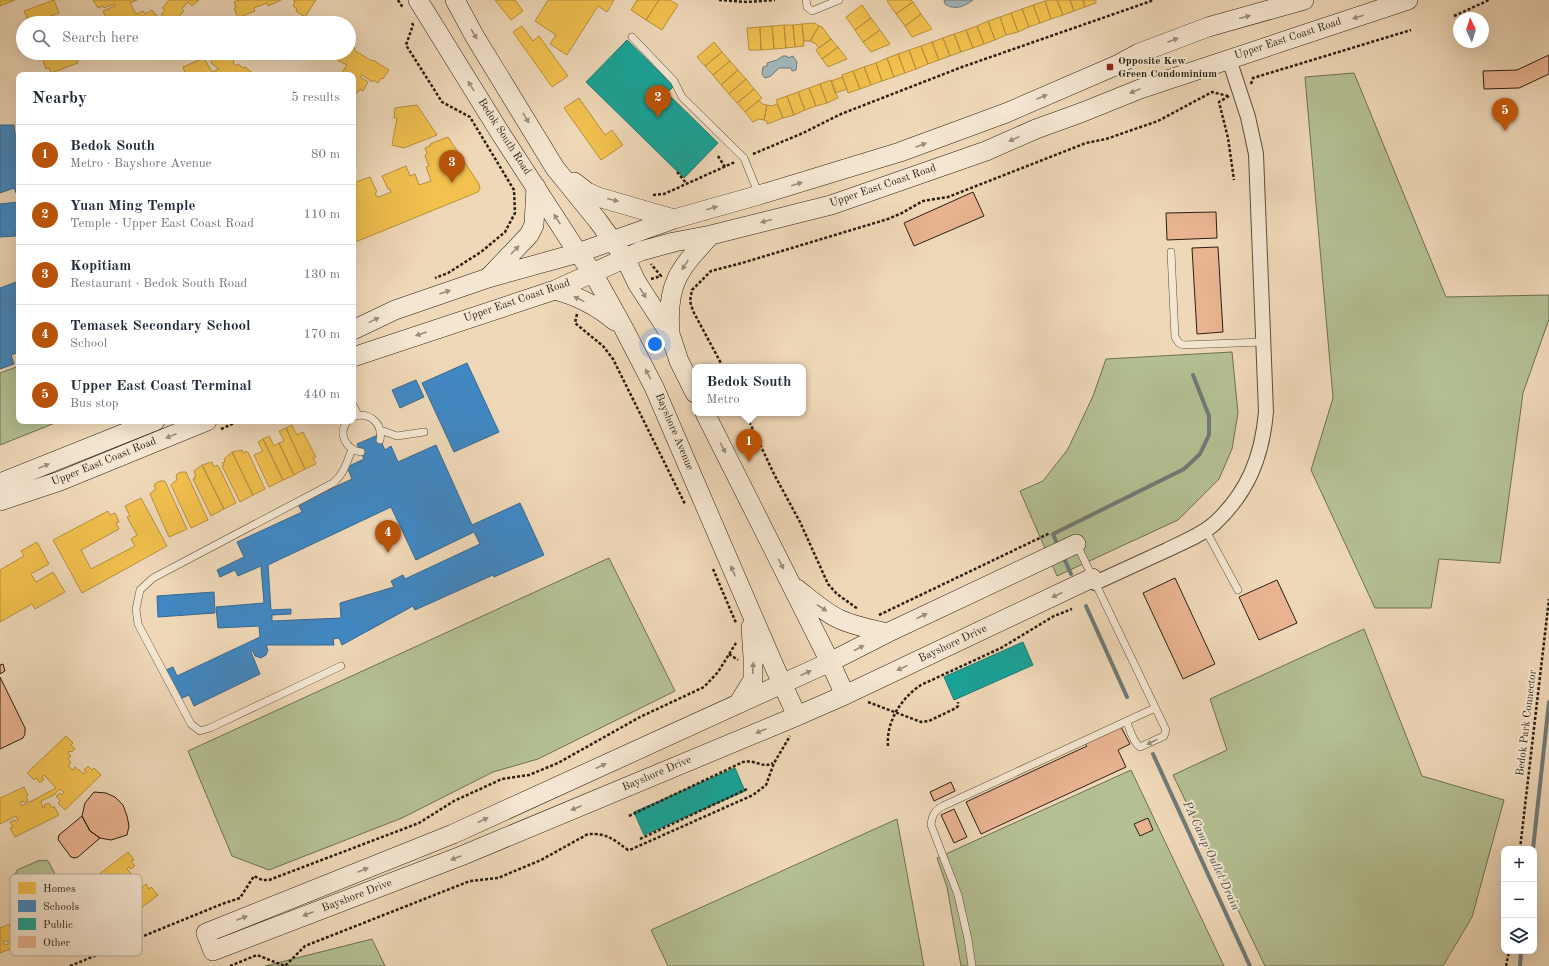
<!DOCTYPE html>
<meta charset="utf-8">
<style>
:root{--surface:#fff;--page:#f6f6f7;--text:#1f2937;--muted:#747a83;--line:#e0e1e3;--accent:#b45309}
body{margin:0;font-family:"Old Standard TT",serif;background:var(--page);color:var(--text)}
.controls{position:absolute;right:12px;bottom:12px;display:grid;overflow:hidden;border-radius:8px;box-shadow:0 4px 16px #0002}
.controls button{width:36px;height:36px;display:grid;place-items:center;padding:0;border:0;border-bottom:1px solid var(--line);background:var(--surface);color:var(--text);font:20px sans-serif}
.compass{position:absolute;left:1453px;top:12px;width:36px;height:36px;border-radius:50%;background:var(--surface);box-shadow:0 4px 16px #0002;rotate:356deg}
.you{position:absolute;left:655px;top:344px;width:14px;height:14px;margin:-10px;border:3px solid #fff;border-radius:50%;background:#1a73e8;box-shadow:0 0 0 6px #1a73e833}
.badge{display:grid;place-items:center;width:26px;height:26px;border-radius:50%;background:var(--accent);color:#fff;font-size:13px;font-weight:700}
.pin{position:absolute;translate:-50% -33px;filter:drop-shadow(0 1px 2px #0008)}
.pin::after{content:'';position:absolute;top:21px;width:14px;height:12px;background:inherit;clip-path:polygon(0 0,100% 0,50% 100%)}
.popup{position:absolute;left:692px;top:364px;width:114px;height:52px;box-sizing:border-box;display:grid;place-content:center;border-radius:8px;background:var(--surface);filter:drop-shadow(0 1px 3px #0005);font-size:13px;white-space:nowrap;color:var(--muted)}
.popup b{font-size:15px;color:var(--text)}
.popup::after{content:'';position:absolute;left:50%;top:100%;margin-left:-8px;border:8px solid transparent;border-top-color:var(--surface)}
.list{margin:0;padding:0;list-style:none}
h2{display:flex;justify-content:space-between;align-items:center;height:52px;margin:0;padding:0 16px;font-size:17px}
h2 small{font-size:13px;font-weight:400;color:var(--muted)}
.list li{display:grid;grid-template-columns:26px 1fr auto;gap:12px;align-items:center;box-sizing:border-box;height:60px;padding:0 16px;border-top:1px solid var(--line)}
.list b{display:block;font-size:15px;white-space:nowrap}
.list p{margin:0;font-size:13px;white-space:nowrap;color:var(--muted)}
.list em{font-size:13px;font-style:normal;color:var(--muted)}
.icon{flex:none;width:22px;height:22px;fill:none;stroke:currentColor;stroke-width:2;stroke-linecap:round;stroke-linejoin:round}
.map{position:relative;flex:none;width:1549px;height:966px;overflow:hidden}
.search{position:absolute;background:var(--surface);box-shadow:0 4px 16px #0002;left:16px;top:16px;width:340px;height:44px;display:flex;align-items:center;gap:10px;box-sizing:border-box;padding:0 14px;border-radius:22px;color:var(--muted);font-size:15px}
.panel{position:absolute;background:var(--surface);box-shadow:0 4px 16px #0002;left:16px;top:72px;width:340px;height:352px;border-radius:8px}
.map>svg:first-child{display:block}
</style>
<div class="map">
<svg width="1549" height="966" viewBox="0 0 1549 966">
<rect width="100%" height="100%" fill="#efd8b8"/>
<filter id="stains"><feTurbulence type="fractalNoise" baseFrequency=".005" numOctaves="4"/><feColorMatrix values="0 0 0 0 .2 0 0 0 0 .09 0 0 0 0 .02 0 0 0 .5 -.17"/></filter>
<radialGradient id="worn" r=".72"><stop offset=".6" stop-color="#630" stop-opacity="0"/><stop offset="1" stop-color="#630" stop-opacity=".3"/></radialGradient>
<path fill="#b4c093" stroke="#6e7052" d="M1354,73L1446,297L1549,295V319L1523,393L1500,563L1439,559L1431,608H1375L1311,470L1333,398L1305,77Z
M1232,352L1238,413L1232,449L1219,479L1178,520L1057,576L1020,491L1043,481L1068,449L1093,396L1106,359Z
M19,366V421H60L0,445V373Z
M609,558L675,691L538,759L493,772L402,818L269,870L232,856L188,751Z
M1364,629L1422,776L1504,800L1472,917L1443,966H1265L1173,775L1227,750L1210,699Z
M1131,770L1224,966H961L947,887L937,858Z
M897,819L924,966H668L651,930Z
M40,860L41,861L46,860L48,861L56,876L54,882L25,892H23L14,880V874L17,872V870Z
M372,939L385,966H265Z"/>
<path fill="#a0b6ba" stroke="#707a77" d="M944,0H973C965,6 955,11 945,4Z
M783,56H787L788,58L793,56L797,62L796,70L792,71L791,68H779L771,76L765,78L762,74L763,67L767,66V63L777,60Z"/>
<path fill="#f2c14e" stroke="#b6903c" fill-rule="evenodd" d="M0,0H15L0,6Z
M54,0L59,13L51,16L53,22L61,19L63,23H29L24,11Z
M93,0H137L130,3L136,14L143,11L145,14L152,10L155,15L156,14L160,23H110L109,20L107,21L103,11L115,6L114,4L104,8L103,6L98,8Z
M169,0H199L192,6L188,2L182,9L184,11L173,23H169L161,14L165,10L162,8Z
M239,0H281L268,6L267,3L254,8L255,11L238,18L234,8H236L234,2Z
M293,0H316L305,17L296,11L297,9L293,6L295,1Z
M495,0H515L523,11L511,20Z
M548,0H614L607,12L598,6L567,55L550,44L556,35L535,21Z
M637,0H659L646,20L631,10Z
M659,0H670L678,5L662,30L646,20Z
M889,0H911L913,2L896,14L887,1Z
M1047,0H1057L1063,15L1051,19L1045,1Z
M1057,0H1070L1074,11L1063,15Z
M1070,0H1083L1085,7L1074,11Z
M1083,0H1096V3L1085,7Z
M1045,1L1051,19L1040,23L1033,5Z
M913,2L921,14L905,26L896,14Z
M862,5L871,18L855,30L846,17Z
M1033,5L1040,23L1029,27L1022,9Z
M1022,9L1029,27L1018,32L1011,13Z
M1011,13L1018,32L1006,35L1000,17Z
M921,14L932,29L912,37L905,26Z
M1000,17L1006,35L995,40L988,21Z
M871,18L880,30L863,42L855,30Z
M988,21L995,40L984,44L977,26Z
M815,23L819,26L810,41H804L802,24Z
M802,24L804,46L795,47L793,25Z
M784,25H793L795,47L786,48Z
M784,25L786,48L774,49L772,26Z
M522,26L533,41L539,36L568,76L552,87L513,32Z
M772,26L774,49L761,50L760,27Z
M819,26L822,27L831,39L819,48L816,44L810,41Z
M977,26L984,44L973,48L966,30Z
M760,27L761,50H749L747,28Z
M880,30L890,44L871,52L863,42Z
M966,30L973,48L961,52L954,34Z
M954,34L961,52L950,56L943,38Z
M943,38L950,56L939,60L932,42Z
M831,39L838,47L822,59L816,50Z
M714,42L722,52L705,66L697,57Z
M932,42L939,60L928,64L921,46Z
M349,44L355,48L354,50L372,61L373,60L389,70L383,79L381,78L378,83L373,80L372,82L362,75L360,77L368,82L363,91L360,89L357,93L353,91V75H340L347,65L337,60L338,56L333,53H349Z
M921,46L928,64L916,69L909,50Z
M838,47L847,59L828,67L822,59Z
M909,50L916,69L905,73L898,54Z
M722,52L730,61L713,75L705,66Z
M40,53H65L66,54L74,53L78,63L51,73L49,68L46,69Z
M210,53H228L231,55L229,57L234,61L233,63L236,66L238,64L243,68L245,67L255,75H222L218,74L215,75H186L183,67L204,58L212,72L219,69L211,63L212,59L208,56Z
M898,54L905,73L894,77L887,58Z
M887,58L894,77L882,81L876,63Z
M730,61L738,70L721,85L713,75Z
M876,63L882,81L871,85L864,67Z
M864,67L871,85L860,89L853,71Z
M738,70L746,79L729,94L721,85Z
M853,71L860,89L848,93L842,75Z
M842,77L847,89L835,93L831,81Z
M746,79L754,89L737,103L729,94Z
M831,80L838,98L827,103L820,84Z
M820,84L827,103L816,106L809,88Z
M809,88L816,106L805,110L798,92Z
M754,89L762,98L745,112L737,103Z
M798,92L805,110L794,115L787,96Z
M787,96L794,115L783,118L776,100Z
M579,98L605,135L612,130L623,145L601,160L564,108Z
M759,100L762,104L767,105L764,120L759,119L753,122L745,112Z
M777,104L783,118L767,124V121L764,120L767,105L772,106Z
M417,105L437,135L404,148L392,145L397,118H394L395,108Z
M448,137L479,184L480,188L478,192L353,243V183L370,177L377,192L375,193L376,196L379,197L391,192L390,189H388L382,176L406,166L410,176L415,174L419,185L431,181L426,167L429,166L425,156L427,153L425,148L430,146V144Z
M292,425L297,435L303,432L316,457L313,458L316,464L305,469L286,428Z
M286,428L305,469L294,475L279,443L284,441L279,431Z
M269,436L274,446L279,443L294,475L283,480L263,439Z
M263,439L283,480L269,487L254,455L263,451L258,442Z
M242,450L243,453L246,451L247,453L248,452L265,489L253,495L232,452Z
M232,452L253,495L240,502L222,466L224,465L222,463L225,462L224,459Z
M212,462L214,467L217,465L218,467H219L236,503L224,509L202,465Z
M202,465L224,509L211,516L193,479H195L194,477L196,476L194,471Z
M181,472H186L208,520L191,528L171,485L174,482L177,480L176,477L177,474Z
M160,481H165L187,529L169,537L150,494L156,489L154,486L156,483Z
M141,498L167,546L82,593L53,540L108,511L110,515L115,513L119,522L116,523L119,529L81,550L91,569L135,546L131,539L137,535L127,517L130,516L125,506Z
M37,542L49,564L31,574L36,582L53,572L65,592L35,609L32,604L0,622V570L24,556L21,551Z
M66,736L73,743L71,745L75,749L71,752L69,751L68,753L71,756L68,759L71,762L68,766L73,770L75,767L84,774L86,771L84,770L88,766L92,770L94,768L101,775L65,810L58,803L60,801L56,796L60,793L62,795L64,792L60,789L54,795L41,801L43,808L45,807L44,805L49,803L52,808L54,806L59,815L15,837L10,828L13,827L10,822L15,820L16,822L18,820L16,816L0,824V798L24,787L28,795L26,796L28,801L24,803L23,801L20,802L22,806L56,788L44,775L42,777L44,779L40,783L36,778L34,780L27,773Z
M128,852L134,860L131,861L135,866L131,869L129,867L127,869L131,873L127,875L128,880L127,882L130,887L135,885L137,888L139,887L142,890L143,889L141,888L146,884L149,889L151,887L158,895L114,929L66,947L62,938L65,937L63,932L68,930L69,932L71,931L70,927L49,934L50,935L45,937L42,936L40,931L51,927L49,923L47,924V926L42,928L40,923L38,924L34,915L80,897L84,906L81,907L83,913L78,915L77,912L75,913L76,918L113,903L102,889L99,890L101,893L97,896L93,891L91,893L85,885ZM117,904L119,908L117,910L115,908L112,911L115,915L113,917L115,919L109,923L108,920L106,921L104,916L99,918V920L97,921L96,915L111,909Z
M9,924L12,934L10,935L12,940L7,942L6,940L3,941L5,945L16,941L17,946L11,950L10,949L0,953V928Z"/>
<path fill="#3f88c5" stroke="#38688f" fill-rule="evenodd" d="M0,125H14L15,134L19,133V200L14,188L0,193Z
M19,202V229H16V236L0,237V204Z
M19,281V352L11,355L14,364L0,369V288Z
M467,363L499,432L454,452L422,383Z
M416,380L424,397L400,408L392,390Z
M378,435L385,450L391,446L398,462L436,445L472,525L520,503L544,555L494,577L493,575L415,610L413,606L342,645L339,638L333,639L334,645H266L268,650L266,655L261,658L255,656L253,651L251,652L260,674L194,706L189,695L180,699L166,670L173,667L177,676L260,637L259,626L218,628L216,607L264,603L261,566L238,576L235,570L220,577L217,570L244,557L237,542L302,512L298,504L352,479L347,467L364,459L357,444ZM391,507L416,560L474,532L480,544L405,579L403,575L391,581L394,587L340,603L341,618L272,621V615L291,614V609L271,610L268,565Z
M214,592L215,613L158,617L157,596Z"/>
<path fill="#17a398" stroke="#1c7b70" d="M627,40L674,86L667,93L718,143L684,178L586,82Z
M1023,642L1033,665L954,700L944,677Z
M735,768L745,791L644,835L634,812Z"/>
<g fill="none" stroke-linecap="round" stroke-linejoin="round">
<path stroke="#707a77" stroke-width="4" d="M1058,546L1053,534L1184,469L1200,454L1209,435V416L1193,375
M1063,556L1071,574
M1086,606L1127,697
M1153,754L1250,966
M1533,849L1549,702
M1520,966L1521,951"/>
</g>
<path fill="#e9b391" stroke="#291f12" d="M1549,55V74L1519,88L1484,89L1483,71L1517,70Z
M973,192L984,216L914,246L904,223Z
M1216,212L1217,238L1167,240L1166,213Z
M1218,247L1223,332L1197,334L1192,248Z
M1175,578L1215,664L1183,679L1143,593Z
M1277,580L1297,623L1259,640L1239,597Z
M3,664L5,671L0,674V665Z
M0,677L25,728V734L23,738L0,749Z
M1121,727L1130,744L1118,750L1126,767L981,834L966,802L1087,746L1085,744Z
M951,782L955,791L934,801L930,792Z
M94,792L106,793L115,797L123,805L127,816L129,826L127,835L111,840L100,838L90,831L82,816L85,803Z
M954,809L967,837L954,843L941,815Z
M82,816L90,831L100,838L78,857L74,858L71,857L59,841L58,839L59,835Z
M1148,818L1153,830L1140,836L1134,824Z"/>
<g fill="none" stroke-linecap="round" stroke-linejoin="round">
<defs>
<path id="lane" d="M806,0L807,7L812,11L839,0
M632,37L674,81L682,97L744,158L759,195
M1171,252L1175,337L1179,343L1183,345L1263,342
M353,405L358,415
M353,417C369,411 383,423 380,440
M348,421C337,433 346,450 361,452
M380,430L397,436L424,432
M1205,529L1238,590
M1077,545L1166,730L1164,736L1140,747C1133,742 1130,730 1127,722
M341,666L210,728L200,731L191,724L138,624L136,609L140,590L153,578L333,483C344,474 347,462 352,449
M972,966L968,939L958,895L931,825C932,815 935,810 943,806L1155,708"/>
<path id="street" d="M1095,583C1119,572 1143,561 1167,550C1183,542 1202,535 1215,523C1248,492 1262,457 1266,412L1256,154L1248,117L1229,59"/>
<path id="secondary" d="M418,0L499,131L578,253L593,273L623,327L654,387L775,668L797,716
M455,0L475,37L555,168L598,221L625,258L637,283L670,334L679,361L695,393
M574,182L587,192L598,197L674,219
M489,277L529,235L534,225L536,187
M555,290C578,296 597,306 615,321
M353,330L395,310L488,278L578,253L674,219L759,195L900,152L1006,113L1117,65L1139,53L1179,38L1208,27L1304,0
M670,333C666,284 679,269 711,235
M353,357L555,290L641,251L674,242L711,235L831,205L986,151L1036,129L1083,112L1140,89L1408,0
M705,413L830,662L845,695
M0,483L155,421
M0,501L60,481L207,421
M1076,544L887,633L830,662L453,834L206,933L213,951L461,856L797,716L845,695L1092,578
M797,589C810,599 824,612 839,619C854,626 871,629 887,633
M738,704L753,680V657L751,627"/>
</defs>
<use href="#lane" stroke="#5a4d3c" stroke-width="8"/>
<use href="#street" stroke="#5a4d3c" stroke-width="16"/>
<use href="#secondary" stroke="#291f12" stroke-width="20"/>
<path stroke="#291f12" stroke-width="2.5" stroke-dasharray="3 2" stroke-linecap="butt" d="M398,0L403,8
M719,0L747,2L775,0
M1454,16L1489,0
M412,23L413,25L406,45L442,102L470,117L514,190L515,213L505,232L481,252L448,273L435,278
M1251,84L1253,78L1411,30
M1229,96L1219,102L1228,138L1234,180
M753,154L803,133L841,114L962,67L1154,0
M718,156L725,167
M677,172L687,184
M653,195L664,194L735,162
M651,279L661,276L651,264
M577,314L575,323L603,346L613,359L685,504
M723,367L693,311L690,301L692,290L711,271L742,263L888,219L902,213L923,201L948,197L1086,143L1106,139L1158,121L1212,92L1228,96
M745,413L775,476L800,522L828,584L837,594L858,609
M221,429L239,421
M713,569L736,623
M879,615L1050,533
M729,654L738,660
M868,702L921,722L929,721L956,708L958,706V702
M888,746C886,722 901,698 921,685L1001,648L1054,616L1072,609
M629,816L743,762C755,759 763,769 773,763
M640,839L747,789
M1520,849L1549,599
M70,966L222,904L240,898L254,876L262,880H269L419,823L454,801L502,779L529,775L558,763L640,717L704,687L718,672L736,643
M230,966L257,955L285,966L305,946L470,881L498,878L541,860L588,834C607,833 613,839 628,850L632,849L753,795L766,785L774,763L790,736
M1506,966L1509,951"/>
<use href="#lane" stroke="#f5e6d1" stroke-width="7"/>
<use href="#street" stroke="#f5e6d1" stroke-width="14"/>
<use href="#secondary" stroke="#f5e6d1" stroke-width="19"/>
</g>
<defs><path id="oneway-solid" d="M-6-.8H1V-3.2L6.5 0L1 3.2V.8H-6Z"/></defs>
<g fill="#998c7b">
<use href="#oneway-solid" transform="translate(1245 17) rotate(-15)"/>
<use href="#oneway-solid" transform="translate(1358 17) rotate(162)"/>
<use href="#oneway-solid" transform="translate(474 34) rotate(60)"/>
<use href="#oneway-solid" transform="translate(1173 40) rotate(-21)"/>
<use href="#oneway-solid" transform="translate(471 86) rotate(-121)"/>
<use href="#oneway-solid" transform="translate(1135 91) rotate(158)"/>
<use href="#oneway-solid" transform="translate(1042 97) rotate(-23)"/>
<use href="#oneway-solid" transform="translate(526 118) rotate(59)"/>
<use href="#oneway-solid" transform="translate(1014 139) rotate(156)"/>
<use href="#oneway-solid" transform="translate(921 145) rotate(-21)"/>
<use href="#oneway-solid" transform="translate(797 184) rotate(-17)"/>
<use href="#oneway-solid" transform="translate(613 200) rotate(14)"/>
<use href="#oneway-solid" transform="translate(712 208) rotate(-16)"/>
<use href="#oneway-solid" transform="translate(557 219) rotate(-123)"/>
<use href="#oneway-solid" transform="translate(766 221) rotate(165)"/>
<use href="#oneway-solid" transform="translate(515 250) rotate(-46)"/>
<use href="#oneway-solid" transform="translate(685 265) rotate(123)"/>
<use href="#oneway-solid" transform="translate(445 292) rotate(-19)"/>
<use href="#oneway-solid" transform="translate(643 293) rotate(57)"/>
<use href="#oneway-solid" transform="translate(579 299) rotate(-154)"/>
<use href="#oneway-solid" transform="translate(374 320) rotate(-26)"/>
<use href="#oneway-solid" transform="translate(421 334) rotate(161)"/>
<use href="#oneway-solid" transform="translate(648 374) rotate(-117)"/>
<use href="#oneway-solid" transform="translate(171 436) rotate(158)"/>
<use href="#oneway-solid" transform="translate(723 448) rotate(63)"/>
<use href="#oneway-solid" transform="translate(44 466) rotate(-22)"/>
<use href="#oneway-solid" transform="translate(781 564) rotate(63)"/>
<use href="#oneway-solid" transform="translate(733 571) rotate(-113)"/>
<use href="#oneway-solid" transform="translate(1057 595) rotate(155)"/>
<use href="#oneway-solid" transform="translate(822 608) rotate(33)"/>
<use href="#oneway-solid" transform="translate(922 616) rotate(-25)"/>
<use href="#oneway-solid" transform="translate(859 648) rotate(-28)"/>
<use href="#oneway-solid" transform="translate(753 668) rotate(-88)"/>
<use href="#oneway-solid" transform="translate(902 668) rotate(155)"/>
<use href="#oneway-solid" transform="translate(806 673) rotate(-24)"/>
<use href="#oneway-solid" transform="translate(761 731) rotate(157)"/>
<use href="#oneway-solid" transform="translate(1152 742) rotate(153)"/>
<use href="#oneway-solid" transform="translate(601 766) rotate(-25)"/>
<use href="#oneway-solid" transform="translate(576 808) rotate(157)"/>
<use href="#oneway-solid" transform="translate(483 820) rotate(-25)"/>
<use href="#oneway-solid" transform="translate(456 858) rotate(159)"/>
<use href="#oneway-solid" transform="translate(363 870) rotate(-22)"/>
<use href="#oneway-solid" transform="translate(308 914) rotate(159)"/>
<use href="#oneway-solid" transform="translate(242 918) rotate(-21)"/>
</g>
<rect fill="#8f2418" stroke="#f5e6d1" stroke-width="1.5" x="1106" y="63" width="8" height="8" rx="2"/>
<g text-anchor="middle" dominant-baseline="central" stroke-width="4" stroke-linejoin="round" paint-order="stroke">
<g font-size="11" fill="#291f12" stroke="#f5e6d1">
<text transform="translate(1288 39) rotate(-18)">Upper East Coast Road</text>
<text transform="translate(504 137) rotate(57)">Bedok South Road</text>
<text transform="translate(883 186) rotate(-19)">Upper East Coast Road</text>
<text transform="translate(517 301) rotate(-19)">Upper East Coast Road</text>
<text transform="translate(674 432) rotate(67)">Bayshore Avenue</text>
<text transform="translate(104 462) rotate(-22)">Upper East Coast Road</text>
<text transform="translate(953 644) rotate(-25)">Bayshore Drive</text>
<text transform="translate(1527 723) rotate(-83)">Bedok Park Connector</text>
<text transform="translate(657 774) rotate(-23)">Bayshore Drive</text>
<text transform="translate(357 896) rotate(-21)">Bayshore Drive</text>
</g>
<g font-size="11" font-weight="bold" fill="#291f12" stroke="#f5e6d1" text-anchor="start">
<text x="1118" y="61">Opposite Kew<tspan x="1118" dy="13">Green Condominium</tspan></text>
</g>
<g font-size="12" font-style="italic" fill="#4d4c44" stroke="#f5e6d1">
<text transform="translate(1211 856) rotate(65)">PA Camp Outlet Drain</text>
</g>
</g>
<rect x="10" y="874" width="132" height="82" rx="6" fill="#f5e6d1" stroke="#b8aa98" stroke-width="1"/>
<rect x="18" y="882" width="18" height="12" fill="#f2c14e"/>
<rect x="18" y="900" width="18" height="12" fill="#3f88c5"/>
<rect x="18" y="918" width="18" height="12" fill="#17a398"/>
<rect x="18" y="936" width="18" height="12" fill="#e9b391"/>
<g font-size="11" fill="#291f12">
<text x="43" y="892">Homes</text>
<text x="43" y="910">Schools</text>
<text x="43" y="928">Public</text>
<text x="43" y="946">Other</text>
</g>
<rect width="100%" height="100%" filter="url(#stains)"/>
<rect width="100%" height="100%" fill="url(#worn)"/>
</svg>
<div class="controls">
<button>+</button>
<button>−</button>
<button><svg class="icon" aria-label="layers" viewBox="0 0 24 24"><path d="M12 4l9 5-9 5-9-5zM3 14l9 5 9-5"/></svg></button>
</div>
<svg class="compass" viewBox="-18 -18 36 36"><path d="M0-13l5 13h-10z" fill="#e53935"/><path d="M0 13l5-13h-10z" fill="#747a83"/></svg>
<div class="you"></div>
<div class="pin badge" style="left:749px;top:462px">1</div>
<div class="popup"><b>Bedok South</b>Metro</div>
<div class="pin badge" style="left:658px;top:118px">2</div>
<div class="pin badge" style="left:452px;top:183px">3</div>
<div class="pin badge" style="left:388px;top:553px">4</div>
<div class="pin badge" style="left:1505px;top:131px">5</div>
<div class="search"><svg class="icon" aria-label="search" viewBox="0 0 24 24"><circle cx="10" cy="10" r="6"/><path d="M15 15l6 6"/></svg>Search here</div>
<section class="panel">
<h2>Nearby<small>5 results</small></h2>
<ul class="list">
<li><span class="badge">1</span><div><b>Bedok South</b><p>Metro · Bayshore Avenue</p></div><em>80 m</em></li>
<li><span class="badge">2</span><div><b>Yuan Ming Temple</b><p>Temple · Upper East Coast Road</p></div><em>110 m</em></li>
<li><span class="badge">3</span><div><b>Kopitiam</b><p>Restaurant · Bedok South Road</p></div><em>130 m</em></li>
<li><span class="badge">4</span><div><b>Temasek Secondary School</b><p>School</p></div><em>170 m</em></li>
<li><span class="badge">5</span><div><b>Upper East Coast Terminal</b><p>Bus stop</p></div><em>440 m</em></li>
</ul>
</section>
</div>
